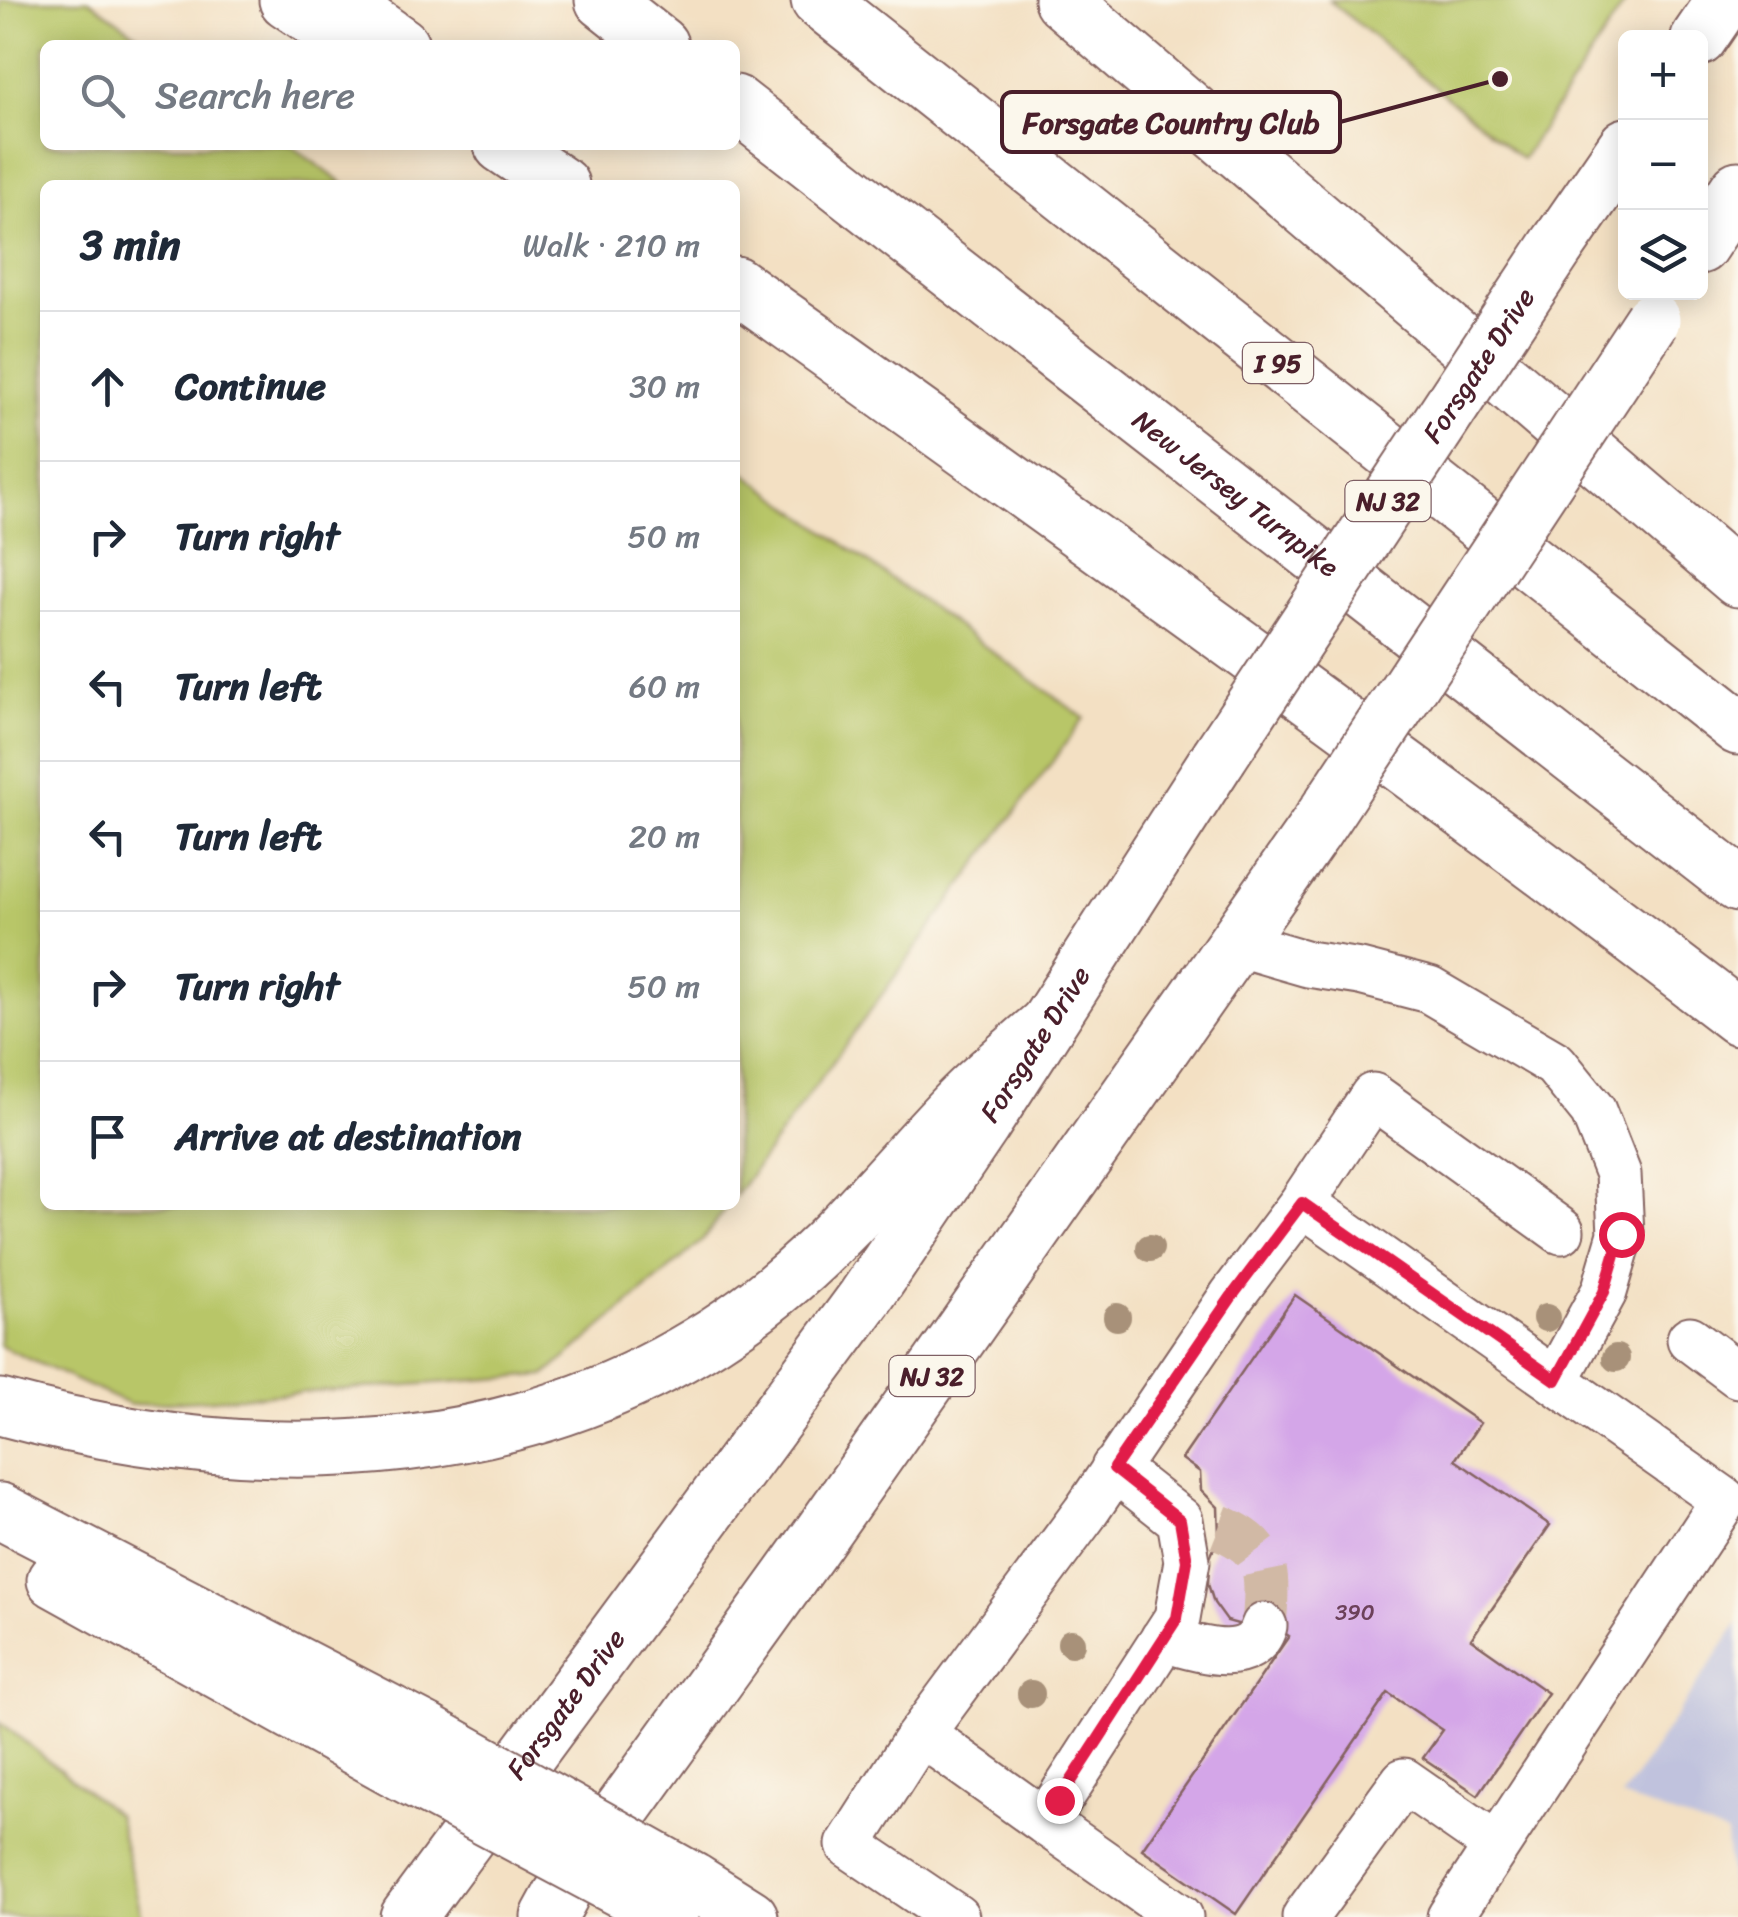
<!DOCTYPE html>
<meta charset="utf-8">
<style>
:root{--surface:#fff;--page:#f2f2f3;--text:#1f2937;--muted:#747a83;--line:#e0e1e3}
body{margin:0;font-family:Sriracha,sans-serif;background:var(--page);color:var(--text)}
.controls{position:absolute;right:30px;top:30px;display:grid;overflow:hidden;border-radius:15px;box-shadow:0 5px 25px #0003}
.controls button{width:90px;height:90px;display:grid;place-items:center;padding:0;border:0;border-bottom:2px solid var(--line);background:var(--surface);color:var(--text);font:50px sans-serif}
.stop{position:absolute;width:30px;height:30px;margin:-22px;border:8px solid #e11d48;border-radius:50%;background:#fff}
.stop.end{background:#e11d48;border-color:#fff;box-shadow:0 2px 10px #0008}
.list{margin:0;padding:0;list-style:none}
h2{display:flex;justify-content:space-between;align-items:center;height:130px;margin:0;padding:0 40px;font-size:42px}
h2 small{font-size:32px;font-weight:400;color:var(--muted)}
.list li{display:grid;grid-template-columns:65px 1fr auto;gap:30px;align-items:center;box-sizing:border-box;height:150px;padding:0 40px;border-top:2px solid var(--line)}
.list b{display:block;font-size:38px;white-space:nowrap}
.list em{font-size:32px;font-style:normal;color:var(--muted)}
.icon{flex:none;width:55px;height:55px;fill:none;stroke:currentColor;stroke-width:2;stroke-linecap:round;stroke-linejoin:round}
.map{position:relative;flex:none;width:1738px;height:1917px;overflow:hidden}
.search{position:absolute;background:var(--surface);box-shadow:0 5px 25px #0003;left:40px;top:40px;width:700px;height:110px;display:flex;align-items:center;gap:25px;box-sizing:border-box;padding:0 35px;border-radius:15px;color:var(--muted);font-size:38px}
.panel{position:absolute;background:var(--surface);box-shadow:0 5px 25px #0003;left:40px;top:180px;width:700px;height:1030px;border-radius:15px}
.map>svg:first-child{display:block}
</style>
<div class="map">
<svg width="1738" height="1917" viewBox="0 0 1738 1917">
<rect width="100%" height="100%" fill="#fbf7ec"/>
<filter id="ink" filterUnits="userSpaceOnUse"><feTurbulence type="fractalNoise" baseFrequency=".01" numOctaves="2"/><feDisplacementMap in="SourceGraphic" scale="20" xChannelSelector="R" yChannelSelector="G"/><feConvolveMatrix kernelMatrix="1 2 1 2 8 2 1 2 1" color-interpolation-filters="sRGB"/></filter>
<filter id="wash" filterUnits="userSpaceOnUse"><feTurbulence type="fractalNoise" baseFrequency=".0048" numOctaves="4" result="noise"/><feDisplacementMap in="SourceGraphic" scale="40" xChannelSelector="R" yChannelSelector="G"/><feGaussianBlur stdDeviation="2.25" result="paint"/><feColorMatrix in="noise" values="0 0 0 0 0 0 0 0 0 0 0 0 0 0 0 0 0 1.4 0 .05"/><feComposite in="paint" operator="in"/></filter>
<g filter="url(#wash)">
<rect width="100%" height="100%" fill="#f3e0c3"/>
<path fill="#c0c2dd" d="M1738,1623V1917H1733L1726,1834L1622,1797Z"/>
<path fill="#b8c668" stroke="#81724a" stroke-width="2.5" d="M0,0H89L152,45H45V145H290L345,185H45V1205H728L702,1241L546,1375L130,1405L0,1346Z
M1329,0H1627L1522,159Z
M735,466L1084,718L735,1196Z
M0,1722L117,1815L142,1917H0Z"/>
<g id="blocks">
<path fill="#d4a6e8" d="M1295,1295L1480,1423L1455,1460L1550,1525L1471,1639L1548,1693L1478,1795L1423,1758L1443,1730L1388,1693L1236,1914L1142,1849L1289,1636L1273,1625L1245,1626L1227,1621L1214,1603L1208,1584L1209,1560L1219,1537L1218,1507L1201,1490L1200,1472L1182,1459Z"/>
</g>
</g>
<g filter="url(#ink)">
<use href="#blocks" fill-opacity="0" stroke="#856360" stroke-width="2.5"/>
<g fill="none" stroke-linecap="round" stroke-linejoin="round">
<path stroke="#d1b9a5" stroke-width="45" stroke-dasharray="45 22" stroke-linecap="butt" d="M1219,1527C1272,1548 1268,1576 1264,1626"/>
<defs>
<path id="minor" d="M1236,943L1308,964L1360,972L1429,990L1555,1064L1593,1111L1618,1174L1621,1234L1604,1292L1556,1380
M1302,1203L1373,1096L1561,1231
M1690,1339L1738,1375
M1114,1468L1180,1520L1187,1561L1177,1618L1045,1822L1180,1917
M1163,1639C1194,1647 1251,1669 1264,1626
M922,1734L1045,1822
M956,1917L849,1845L913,1745L1085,1513L1232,1296L1302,1203L1724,1500L1450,1917
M1305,1917L1404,1781L1496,1845"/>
<g id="major">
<path d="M1699,38L1725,0"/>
<path d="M1557,246L1626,146"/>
<path d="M1700,246L1738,189"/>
<path d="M579,1870L809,1551L1314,831"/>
<path id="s1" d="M408,1917L865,1298L983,1124L1219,757"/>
</g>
<g id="highway">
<path d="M287,0L353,45"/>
<path d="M338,0L401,45"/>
<path d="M603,0L660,45"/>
<path d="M819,0L1738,727"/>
<path d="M1062,0L1738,579"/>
<path id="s2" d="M735,103L1738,884"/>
<path d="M502,145L561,185"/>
<path d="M735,284C1072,525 1409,765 1738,1017"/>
<path d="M0,1407C265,1479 556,1470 777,1289C842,1236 893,1172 951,1111C980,1080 1014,1053 1046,1025"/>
<path d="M0,1511L425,1731"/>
<path d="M55,1580L395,1769"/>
<path d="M693,1881L750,1917"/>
<path d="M549,1917L561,1895"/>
</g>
</defs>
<use href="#minor" stroke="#856360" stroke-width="49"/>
<use href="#major" stroke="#856360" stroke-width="59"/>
<use href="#highway" stroke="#856360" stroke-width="59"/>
<use href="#minor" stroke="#fff" stroke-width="45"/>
<use href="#major" stroke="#fff" stroke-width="55"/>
<use href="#highway" stroke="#fff" stroke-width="55"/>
<defs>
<g id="major-bridge">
<path id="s3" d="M1219,757L1557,246"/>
<path d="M1314,831L1652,320"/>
</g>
<path id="highway-bridge" d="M425,1731L693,1881
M395,1769L671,1916"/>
</defs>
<use href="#major-bridge" stroke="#856360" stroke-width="59" stroke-linecap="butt"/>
<use href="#highway-bridge" stroke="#856360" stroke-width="59" stroke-linecap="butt"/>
<use href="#major-bridge" stroke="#fff" stroke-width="55"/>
<use href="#highway-bridge" stroke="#fff" stroke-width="55"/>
</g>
<g fill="#a89179">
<circle cx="1150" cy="1248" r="14"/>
<circle cx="1117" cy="1317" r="14"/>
<circle cx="1546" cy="1318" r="14"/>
<circle cx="1616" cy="1358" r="14"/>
<circle cx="1071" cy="1643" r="14"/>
<circle cx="1031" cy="1694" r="14"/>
</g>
</g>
<g fill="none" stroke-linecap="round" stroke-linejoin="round" filter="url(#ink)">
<path stroke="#e11d48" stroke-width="12" d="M1059,1800L1177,1618L1187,1561L1180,1520L1114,1468L1232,1296L1302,1203L1556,1380L1604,1292L1621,1234"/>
</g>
<g text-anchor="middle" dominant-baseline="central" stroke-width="8" stroke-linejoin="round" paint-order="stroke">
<g font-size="22" fill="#6c415a">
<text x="1355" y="1612">390</text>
</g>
<g fill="#fbf7ec" stroke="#7f6065" stroke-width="2.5">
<rect x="1243" y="343" width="70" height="40" rx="8"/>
<rect x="1345.5" y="481" width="85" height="40" rx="8"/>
<rect x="889.5" y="1356" width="85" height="40" rx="8"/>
</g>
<g font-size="25" font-weight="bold" fill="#4a1f2b">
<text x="1278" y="363">I 95</text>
<text x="1388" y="501">NJ 32</text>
<text x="932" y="1376">NJ 32</text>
</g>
<g font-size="28" fill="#4a1f2b" stroke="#fbf7ec">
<text stroke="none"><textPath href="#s3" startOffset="470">Forsgate Drive</textPath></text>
<text stroke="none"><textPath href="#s2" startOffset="635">New Jersey Turnpike</textPath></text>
<text stroke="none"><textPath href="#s1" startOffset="1075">Forsgate Drive</textPath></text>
<text stroke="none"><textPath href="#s1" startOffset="265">Forsgate Drive</textPath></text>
</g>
</g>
<path fill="none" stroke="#4a1f2b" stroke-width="4" d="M1500 79L1340 122"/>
<circle fill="#4a1f2b" stroke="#fbf7ec" stroke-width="4" cx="1500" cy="79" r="10"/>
<rect fill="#fbf7ec" stroke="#4a1f2b" stroke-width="4" x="1002" y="92" width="338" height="60" rx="10"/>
<g font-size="30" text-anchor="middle" font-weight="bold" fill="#4a1f2b">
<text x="1171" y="133">Forsgate Country Club</text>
</g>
</svg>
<div class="controls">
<button>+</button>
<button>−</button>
<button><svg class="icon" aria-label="layers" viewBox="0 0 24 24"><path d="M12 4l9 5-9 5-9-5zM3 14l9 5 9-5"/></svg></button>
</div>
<div class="stop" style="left:1621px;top:1234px"></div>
<div class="stop end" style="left:1059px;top:1800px"></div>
<div class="search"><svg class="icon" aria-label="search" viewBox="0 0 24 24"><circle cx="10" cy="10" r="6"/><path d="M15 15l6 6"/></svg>Search here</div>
<section class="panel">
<h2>3 min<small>Walk · 210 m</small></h2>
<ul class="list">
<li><svg class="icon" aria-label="ahead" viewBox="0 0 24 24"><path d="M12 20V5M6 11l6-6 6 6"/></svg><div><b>Continue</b></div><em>30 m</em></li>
<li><svg class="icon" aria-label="right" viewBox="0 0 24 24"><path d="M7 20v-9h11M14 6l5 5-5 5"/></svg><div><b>Turn right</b></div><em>50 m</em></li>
<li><svg class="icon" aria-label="left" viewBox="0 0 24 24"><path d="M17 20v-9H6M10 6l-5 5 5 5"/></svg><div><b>Turn left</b></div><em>60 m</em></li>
<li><svg class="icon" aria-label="left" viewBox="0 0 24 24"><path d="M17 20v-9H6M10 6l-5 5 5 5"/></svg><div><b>Turn left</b></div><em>20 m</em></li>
<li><svg class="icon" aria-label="right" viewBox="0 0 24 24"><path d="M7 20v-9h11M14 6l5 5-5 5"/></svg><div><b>Turn right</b></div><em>50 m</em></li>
<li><svg class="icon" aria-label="arrive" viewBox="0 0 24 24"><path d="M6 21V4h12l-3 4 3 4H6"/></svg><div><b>Arrive at destination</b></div></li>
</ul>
</section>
</div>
